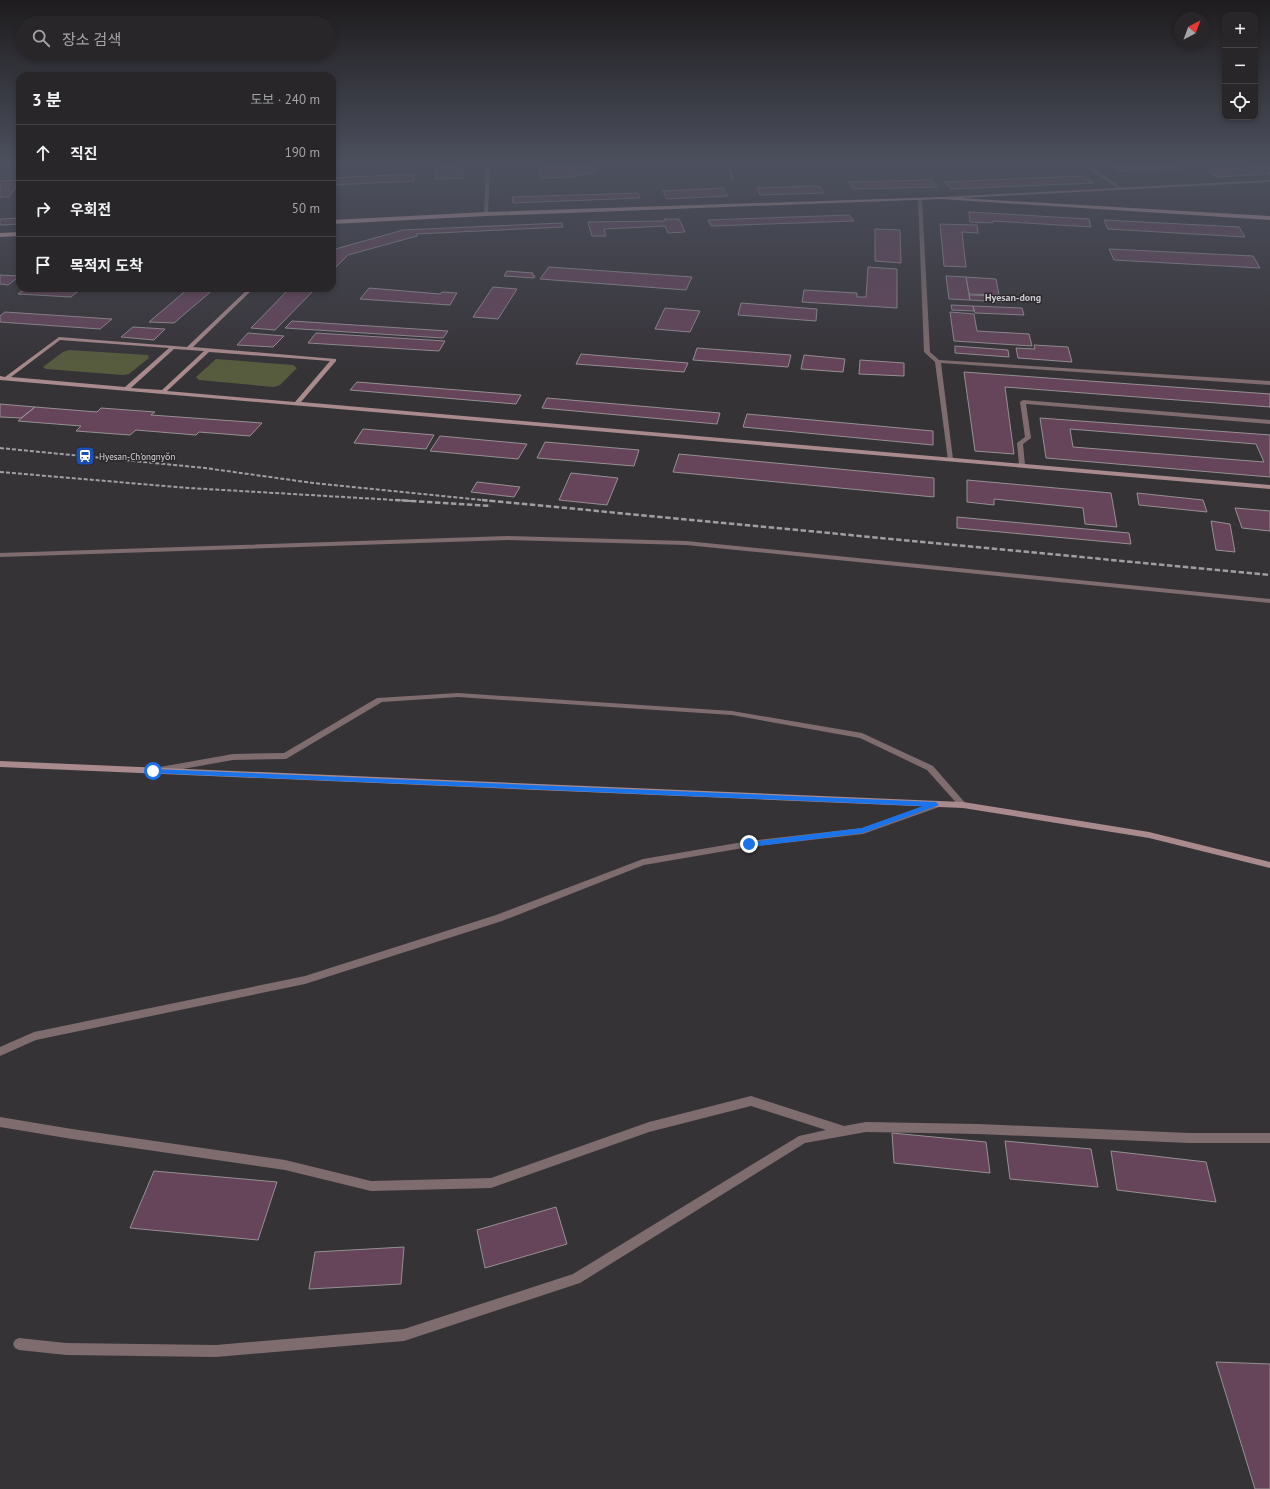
<!DOCTYPE html>
<html lang="ko">
<meta charset="utf-8">
<style>
:root{--surface:#282629;--page:#302e31;--text:#f1f3f6;--muted:#a5a5a8;--line:#444346}
body{margin:0;font-family:"PT Sans","Noto Sans KR",sans-serif;background:var(--page);color:var(--text)}
.controls{position:absolute;right:12px;top:12px;display:grid;overflow:hidden;border-radius:8px;box-shadow:0 2px 6px #0003}
.controls button{width:36px;height:36px;display:grid;place-items:center;padding:0;border:0;border-bottom:1px solid var(--line);background:var(--surface);color:var(--text);font:20px sans-serif}
.compass{position:absolute;left:1174px;top:12px;width:36px;height:36px;border-radius:50%;background:var(--surface);box-shadow:0 2px 6px #0003;rotate:41deg}
.stop{position:absolute;width:12px;height:12px;margin:-9px;border:3px solid #1a73e8;border-radius:50%;background:#fff}
.stop.end{background:#1a73e8;border-color:#fff;box-shadow:0 1px 4px #0008}
.list{margin:0;padding:0;list-style:none}
h2{display:flex;justify-content:space-between;align-items:center;height:52px;margin:0;padding:0 16px;font-size:17px}
h2 small{font-size:13px;font-weight:400;color:var(--muted)}
.list li{display:grid;grid-template-columns:26px 1fr auto;gap:12px;align-items:center;box-sizing:border-box;height:56px;padding:0 16px;border-top:1px solid var(--line)}
.list b{display:block;font-size:15px;white-space:nowrap}
.list em{font-size:13px;font-style:normal;color:var(--muted)}
.icon{flex:none;width:22px;height:22px;fill:none;stroke:currentColor;stroke-width:2;stroke-linecap:round;stroke-linejoin:round}
.map{position:relative;flex:none;width:1270px;height:1489px;overflow:hidden}
.search{position:absolute;background:var(--surface);box-shadow:0 2px 6px #0003;left:16px;top:16px;width:320px;height:44px;display:flex;align-items:center;gap:10px;box-sizing:border-box;padding:0 14px;border-radius:22px;color:var(--muted);font-size:15px}
.panel{position:absolute;background:var(--surface);box-shadow:0 2px 6px #0003;left:16px;top:72px;width:320px;height:220px;border-radius:12px}
.map>svg:first-child{display:block}
</style>
<div class="map">
<svg width="1270" height="1489" viewBox="0 0 1270 1489">
<rect width="100%" height="100%" fill="#363337"/>
<path fill="#575c3e" d="M69,350L148,355L149,358L129,374L123,375L46,369L43,367L63,352Z
M216,359L293,365L297,368L280,385L274,387L199,380L196,377Z"/>
<path fill="#664459" stroke="#969093" fill-rule="evenodd" d="M435,162H461L463,178L436,179Z
M539,162H593L596,172L570,177L541,178Z
M1143,162H1171L1180,168L1119,171L1109,164Z
M1270,166V174L1218,177L1206,170Z
M414,174V181L332,185V178Z
M1084,176L1093,183L951,189L944,182Z
M20,180L9,197H0V181Z
M931,180L937,187L853,189L848,182Z
M819,186L824,193L760,195L757,188Z
M723,188L728,196L667,199L663,191Z
M638,193L640,198L513,203L512,197Z
M969,212L1089,219L1091,227L993,221V223L970,222Z
M849,215L854,221L711,226L708,220Z
M20,218V224L0,225V219Z
M664,219H679L685,232L668,233L665,226L604,229L606,236H592L588,222L665,221Z
M1104,220L1239,227L1245,237L1108,229Z
M562,223L563,227L416,234L417,236L348,255L332,271V250L403,230Z
M940,224L977,225L978,233L962,232L966,267L944,266Z
M875,229L900,230L901,263L875,261Z
M1109,249L1253,256L1260,268L1114,260Z
M549,267L692,277L686,290L540,279Z
M868,267L897,269V308L802,302L804,290L857,293V297H866Z
M507,271L533,273L532,275L535,276L534,278L504,276Z
M0,275L20,276L8,285L0,284Z
M946,276L966,277L970,300L949,299Z
M966,277L996,279L999,295L969,294Z
M493,287L517,289L498,319L473,317Z
M26,288H82L71,297L18,294Z
M189,288H215L174,323L149,322Z
M290,288H316L275,330L251,328Z
M369,288L440,294L442,292L457,293L450,305L360,299Z
M969,295L1000,296L1002,302L970,300Z
M741,303L817,309L816,321L738,315Z
M951,305L973,306L974,311L952,310Z
M973,306L1022,308L1024,315L975,313Z
M665,308L700,311L690,332L655,329Z
M5,312L112,319L100,329L0,322V316Z
M950,312L974,314L977,331L1029,334L1032,346L954,341Z
M292,321L448,331L443,338L285,328Z
M133,327L165,329L154,340L121,337Z
M248,333L284,336L273,347L237,345Z
M316,333L445,341L439,351L308,343Z
M1034,345L1068,347L1072,362L1018,358L1016,348L1035,349Z
M955,346L1008,350L1009,357L955,353Z
M697,348L791,355L788,367L693,360Z
M581,354L688,363L684,372L576,364Z
M804,355L845,359L843,372L801,369Z
M860,360L904,363V376L859,374Z
M964,372L1270,394V407L1005,387L1014,454L975,451Z
M357,382L521,395L516,404L350,390Z
M547,398L720,413L717,424L542,408Z
M0,404L35,407L21,418L0,417Z
M35,407L97,412L101,408L155,412L151,415L262,423L250,436L199,432L196,435L136,430L130,435L76,431L81,426L18,421Z
M747,414L933,431V445L743,427Z
M1040,418L1270,435V477L1046,458ZM1070,429L1256,444L1264,462L1073,447Z
M363,429L434,435L426,449L354,443Z
M440,436L527,444L518,459L430,451Z
M545,442L639,450L634,466L537,458Z
M679,454L934,478V497L673,472Z
M571,473L618,478L607,505L559,500Z
M967,480L1111,493L1117,527L1085,524L1083,508L994,499V505L967,502Z
M477,482L520,487L514,497L471,492Z
M1137,493L1203,500L1207,512L1139,505Z
M1235,508L1270,511V531L1242,528Z
M957,517L1129,533L1131,544L957,528Z
M1211,521L1230,524L1235,552L1216,550Z
M892,1133L986,1142L990,1173L894,1163Z
M1005,1141L1091,1149L1098,1187L1010,1179Z
M1111,1151L1206,1162L1216,1202L1117,1190Z
M154,1171L277,1182L258,1240L130,1228Z
M556,1207L567,1244L485,1268L477,1230Z
M404,1247L401,1284L309,1289L315,1252Z
M1216,1362L1270,1364V1489H1255Z"/>
<g fill="none" stroke-linecap="round" stroke-linejoin="round">
<path fill="#7f6c6e" fill-rule="evenodd" d="M1023,400L1270,420V424L1026,404L1031,438L1023,444L1025,465L1022,467L1019,465L1017,443L1025,437L1020,402Z"/>
<path fill="#7f6c6e" fill-rule="evenodd" d="M486,162H490L488,214L486,215L484,214Z
M726,162H730L734,182L731,181Z
M1079,162H1084L1123,189L1120,190Z
M508,536L686,541L1270,599V603L686,545L508,540L0,557V553Z
M458,693L732,711L862,733L933,766L967,805L966,807H960L927,770L860,738L732,715L458,697L382,702L286,759L233,760L160,773L156,770L160,767L233,754L284,753L377,698Z
M936,802L940,805L939,807L863,834L749,847L644,865L502,921L305,984L36,1040L0,1056V1047L34,1032L305,976L496,915L643,859L749,841L862,828Z
M751,1096L844,1126L866,1122L978,1124L1189,1133H1270V1143H1189L978,1134L866,1132L805,1143L580,1283L404,1341L216,1357L66,1355L19,1350L15,1348L13,1344L15,1340L19,1338L66,1343L216,1345L404,1329L573,1274L799,1136L826,1130L751,1106L649,1132L491,1188L371,1191L285,1170L72,1139L0,1127V1117L72,1129L285,1160L371,1181L491,1178L649,1122Z"/>
<path fill="#7f6c6e" fill-rule="evenodd" d="M920,198L922,199L930,352L939,360L1270,381V385L941,363L953,459L950,461L948,460L935,362L924,352L918,199Z"/>
<path fill="#a98a8d" fill-rule="evenodd" d="M1270,180V182L943,199L941,198L943,197Z
M249,288H254L193,347L336,359V361L301,402L1270,485V489L0,380V376L5,377L59,337L187,347ZM60,340L169,348L125,387L11,377ZM174,349L204,351L162,390L131,388ZM209,352L330,361L295,402L167,391Z
M0,761L963,802L1149,832L1270,862V868L1149,838L963,808L0,767Z"/>
<path fill="#c9a1a6" fill-rule="evenodd" d="M941,197L1270,216V220L941,199L486,216L332,224V220L486,212Z
M20,232V236L0,237V233Z"/>
<path stroke="#a29fa3" stroke-width="2" stroke-dasharray="4 2" stroke-linecap="butt" d="M0,448L205,468L313,483L492,501
M0,472L189,488L412,501"/>
<path stroke="#a29fa3" stroke-width="2.5" stroke-dasharray="5.5 2.5" stroke-linecap="butt" d="M395,500L491,506
M482,500L1270,575"/>
</g>
<linearGradient id="sky" x2="0" y2="1"><stop stop-color="#1e1c1e"/><stop offset="0.44" stop-color="#4c505e"/><stop offset="1" stop-color="#4c505e" stop-opacity="0"/></linearGradient>
<rect width="1270" height="371" fill="url(#sky)"/>
<path fill="#1a73e8" d="M153,769L936,802L939,805L863,833L749,847L746,844L749,842L862,828L923,806L151,773V770Z"/>
<defs>
<symbol id="station-square" viewBox="-11 -11 22 22"><rect x="-9" y="-9" width="18" height="18" rx="4" fill="#1a4fb4" stroke="#2c292d"/><path d="M-3-6H3Q5-6 5-4V2Q5 4 3 4L4.5 6H3L1.5 4h-3L-3 6H-4.5L-3 4Q-5 4-5 2V-4Q-5-6-3-6ZM-3.5-4v3h7v-3ZM-3.5 1v1.5H-2V1ZM2 1v1.5H3.5V1Z" fill="#fff"/></symbol>
</defs>
<g fill-rule="evenodd">
<use href="#station-square" x="74" y="445" width="22" height="22"/>
</g>
<g text-anchor="middle" dominant-baseline="central" stroke-width="3" stroke-linejoin="round" paint-order="stroke">
<g font-size="9" fill="#dad8db" stroke="#2c292d" text-anchor="start">
<text x="99" y="456">Hyesan-Ch'ongnyŏn</text>
</g>
<g font-size="10" font-weight="bold" fill="#cecacf" stroke="#2c292d">
<text x="1013" y="297">Hyesan-dong</text>
</g>
</g>
</svg>
<div class="controls">
<button>+</button>
<button>−</button>
<button><svg class="icon" aria-label="locate" viewBox="0 0 24 24"><circle cx="12" cy="12" r="6"/><path d="M12 2v4M12 18v4M2 12h4M18 12h4"/></svg></button>
</div>
<svg class="compass" viewBox="-18 -18 36 36"><path d="M0-13l5 13h-10z" fill="#e53935"/><path d="M0 13l5-13h-10z" fill="#a5a5a8"/></svg>
<div class="stop" style="left:153px;top:771px"></div>
<div class="stop end" style="left:749px;top:844px"></div>
<div class="search"><svg class="icon" aria-label="search" viewBox="0 0 24 24"><circle cx="10" cy="10" r="6"/><path d="M15 15l6 6"/></svg>장소 검색</div>
<section class="panel">
<h2>3 분<small>도보 · 240 m</small></h2>
<ul class="list">
<li><svg class="icon" aria-label="ahead" viewBox="0 0 24 24"><path d="M12 20V5M6 11l6-6 6 6"/></svg><div><b>직진</b></div><em>190 m</em></li>
<li><svg class="icon" aria-label="right" viewBox="0 0 24 24"><path d="M7 20v-9h11M14 6l5 5-5 5"/></svg><div><b>우회전</b></div><em>50 m</em></li>
<li><svg class="icon" aria-label="arrive" viewBox="0 0 24 24"><path d="M6 21V4h12l-3 4 3 4H6"/></svg><div><b>목적지 도착</b></div></li>
</ul>
</section>
</div>
